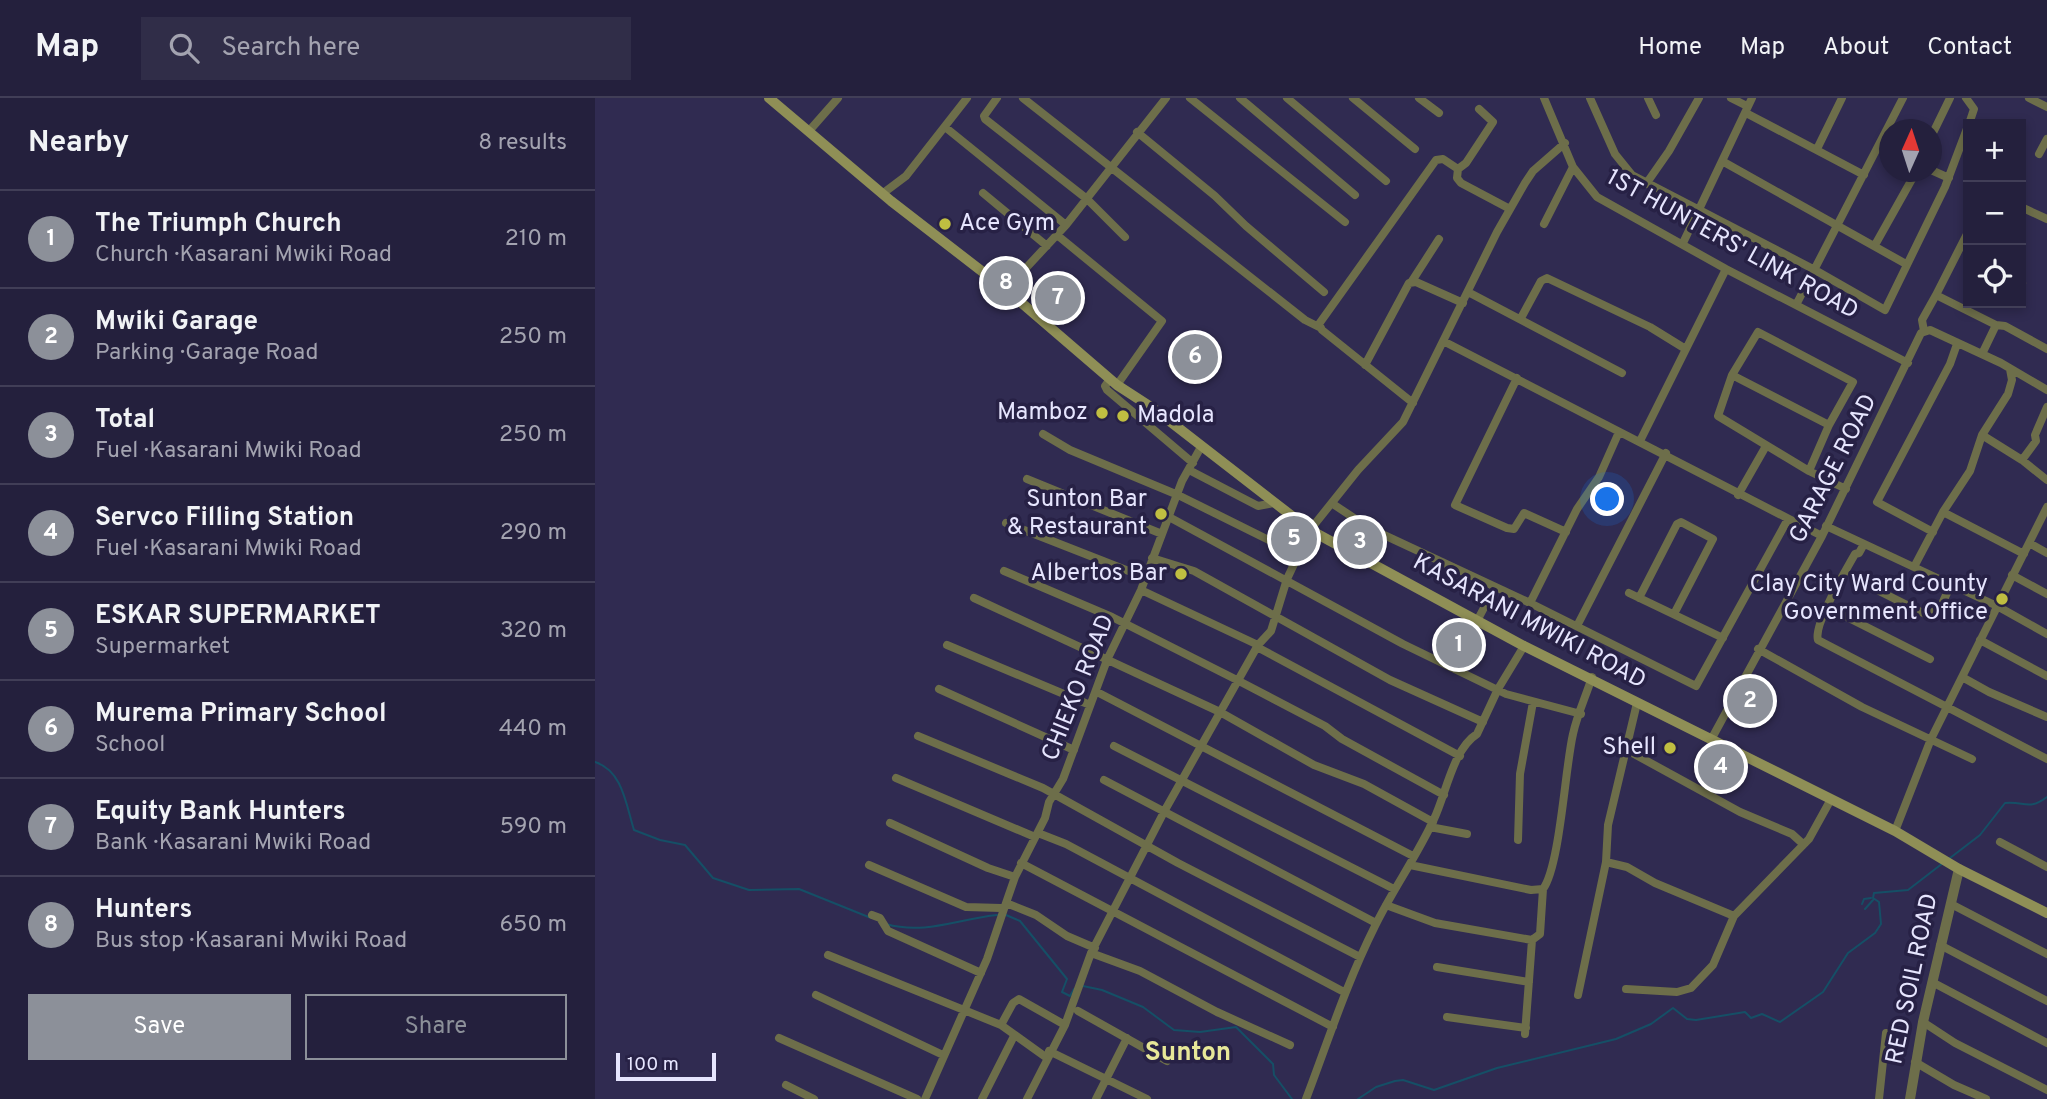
<!DOCTYPE html>
<meta charset="utf-8">
<style>
:root{--surface:#24203d;--page:#302d48;--text:#f1f3f6;--muted:#a3a3b0;--line:#413e57;--accent:#8c9099}
body{margin:0;font-family:Overpass,sans-serif;background:var(--page);color:var(--text)}
.controls{position:absolute;right:21px;top:21px;display:grid;overflow:hidden;border-radius:0px;box-shadow:0 4px 10px #0003}
.controls button{width:63px;height:63px;display:grid;place-items:center;padding:0;border:0;border-bottom:2px solid var(--line);background:var(--surface);color:var(--text);font:35px sans-serif}
.compass{position:absolute;left:1284px;top:21px;width:63px;height:63px;border-radius:50%;background:var(--surface);box-shadow:0 4px 10px #0003;rotate:3deg}
.scale{position:absolute;left:21px;bottom:18px;width:100px;box-sizing:border-box;padding-left:7px;border:4px solid #e6e5fe;border-top:0;font-size:19px;line-height:24px;white-space:nowrap;color:#e6e5fe;-webkit-text-stroke:5px #272145;paint-order:stroke}
.you{position:absolute;left:1013px;top:402px;width:24px;height:24px;margin:-18px;border:5px solid #fff;border-radius:50%;background:#1a73e8;box-shadow:0 0 0 10px #1a73e833}
.badge{display:grid;place-items:center;width:46px;height:46px;border-radius:50%;background:var(--accent);color:#fff;font-size:23px;font-weight:700}
.pin{position:absolute;translate:-50% -50%;border:4px solid #fff;box-shadow:0 2px 7px #0006}
.list{margin:0;padding:0;list-style:none}
h2{display:flex;justify-content:space-between;align-items:center;height:91px;margin:0;padding:0 28px;font-size:30px}
h2 small{font-size:23px;font-weight:400;color:var(--muted)}
.list li{display:grid;grid-template-columns:46px 1fr auto;gap:21px;align-items:center;box-sizing:border-box;height:98px;padding:0 28px;border-top:2px solid var(--line)}
.list b{display:block;font-size:26px;white-space:nowrap}
.list p{margin:0;font-size:23px;white-space:nowrap;color:var(--muted)}
.list em{font-size:23px;font-style:normal;color:var(--muted)}
.actions{display:flex;gap:14px;padding:21px 28px}
.actions a{flex:1;padding:16px 0;border:2px solid var(--accent);border-radius:0px;text-align:center;font-size:24px;color:var(--accent)}
.actions .main{background:var(--accent);color:#fff}
.icon{flex:none;width:38px;height:38px;fill:none;stroke:currentColor;stroke-width:2;stroke-linecap:round;stroke-linejoin:round}
.map{position:relative;flex:none;width:1452px;height:1001px;overflow:hidden}
header{display:flex;align-items:center;gap:42px;box-sizing:border-box;height:98px;padding:0 35px;background:var(--surface);border-bottom:2px solid var(--line)}
header strong{font-size:33px}
nav{display:flex;gap:38px;margin-inline-start:auto;font-size:24px}
.search{width:490px;height:63px;background:var(--page);display:flex;align-items:center;gap:18px;box-sizing:border-box;padding:0 24px;border-radius:0px;color:var(--muted);font-size:26px}
main{display:flex}
aside{flex:1;background:var(--surface)}
.map>svg:first-child{display:block}
</style>
<header>
<strong>Map</strong>
<div class="search"><svg class="icon" aria-label="search" viewBox="0 0 24 24"><circle cx="10" cy="10" r="6"/><path d="M15 15l6 6"/></svg>Search here</div>
<nav><a>Home</a><a>Map</a><a>About</a><a>Contact</a></nav>
</header>
<main>
<aside>
<h2>Nearby<small>8 results</small></h2>
<ul class="list">
<li><span class="badge">1</span><div><b>The Triumph Church</b><p>Church · Kasarani Mwiki Road</p></div><em>210 m</em></li>
<li><span class="badge">2</span><div><b>Mwiki Garage</b><p>Parking · Garage Road</p></div><em>250 m</em></li>
<li><span class="badge">3</span><div><b>Total</b><p>Fuel · Kasarani Mwiki Road</p></div><em>250 m</em></li>
<li><span class="badge">4</span><div><b>Servco Filling Station</b><p>Fuel · Kasarani Mwiki Road</p></div><em>290 m</em></li>
<li><span class="badge">5</span><div><b>ESKAR SUPERMARKET</b><p>Supermarket</p></div><em>320 m</em></li>
<li><span class="badge">6</span><div><b>Murema Primary School</b><p>School</p></div><em>440 m</em></li>
<li><span class="badge">7</span><div><b>Equity Bank Hunters</b><p>Bank · Kasarani Mwiki Road</p></div><em>590 m</em></li>
<li><span class="badge">8</span><div><b>Hunters</b><p>Bus stop · Kasarani Mwiki Road</p></div><em>650 m</em></li>
</ul>
<div class="actions"><a class="main">Save</a><a>Share</a></div>
</aside>
<div class="map">
<svg width="1452" height="1001" viewBox="0 0 1452 1001">
<rect width="100%" height="100%" fill="#302b51"/>
<g fill="none" stroke-linecap="round" stroke-linejoin="round">
<path stroke="#154f66" stroke-width="2" d="M0,664C28,673 31,707 39,732L65,742L90,747L118,780L154,792L204,791L276,820
M1355,760L1385,737L1410,705C1430,703 1433,713 1452,699
M1267,806L1269,801L1276,800
M1270,811L1278,802
M411,817L425,823L472,881L467,894L475,898L479,891
M291,826C330,837 363,821 402,817
M488,888L507,892L548,909L579,932L605,934L641,929L678,966L679,977L697,1001
M763,1001L781,989L800,983L808,982L839,992L902,970L1021,941L1056,926L1078,910L1092,921L1101,922L1150,914L1156,920L1167,916L1185,924L1228,894L1253,855L1280,835L1286,826L1284,804L1278,800L1279,795L1313,792L1348,765"/>
<path stroke="#6d6e4a" stroke-width="8" d="M402,0L389,18L390,21L492,101L530,139
M428,0L710,222L724,229
M595,0L750,124
M645,0L760,97
M692,0L791,83
M758,0L820,51
M824,0L844,15
M949,0L978,69L1002,99L1131,171L1313,265
M995,0L1020,56L1037,77L1220,172L1290,212L1350,89L1373,28
M1053,0L1061,17
M1136,0L1152,8
M1371,0L1379,11L1374,26
M1434,0L1452,9
M1151,15L1269,77
M350,29L471,127
M214,33L243,0
M542,34L620,98L651,128L729,194
M1336,39L1355,0
M1222,51L1247,0
M1444,56L1452,41
M1127,63L1311,166
M863,71L871,65L898,24L884,11
M1336,72L1354,80
M1051,86L1074,53L1104,0
M388,95L452,148
M287,96L311,78L372,0
M1426,109L1452,121
M949,126L978,69
M1373,134L1341,197L1401,227
M462,137L567,223L522,287
M1088,145L1157,0
M1280,147L1321,74
M817,183L844,141
M1426,184L1427,185
M873,194L1027,275
M415,195L431,170L471,127L571,0
M1201,207L1308,0
M926,220L946,183L952,180L1055,229L1089,250
M1329,233L1327,222L1341,197
M850,244L1227,438
M1387,256L1401,227L1410,228L1452,251
M770,267L814,185L821,184L868,205
M1137,277L1234,327L1258,284L1163,234L1137,277L1123,318L1214,373L1251,391
M922,280L860,407L912,430L919,431L929,415L971,434
M515,281L510,288L512,292L598,365
M818,305L727,232L724,226L841,62L848,61L863,71L862,80L866,85L915,111
M448,336L475,352L583,397L702,456
M1387,337L1427,362L1452,382
M1045,343L1131,171
M1427,362L1441,343L1440,337L1452,309
M594,372L663,408L679,405
M1214,373L1234,327
M432,381L567,436
M1143,397L1171,348
M738,406L774,430L935,505L1101,588L1193,421
M1348,414L1429,456
M574,419L808,546L911,596L986,616
M411,425L549,479
M1231,428L1402,508L1452,536
M1338,434L1282,404L1355,266L1362,246
M1434,445L1452,455
M1269,446L1264,455L1260,456C1251,472 1218,527 1223,542L1452,661
M557,460L599,473L795,582L888,624
M1319,469L1348,414L1375,373L1387,337L1413,296L1417,282L1415,271
M409,473L517,519L642,582L730,628L747,641L849,697
M1417,477L1452,496
M546,492L663,547
M1282,492L1334,518L1347,506L1356,486
M1034,495L1128,540
M379,500L625,614L719,667L769,686L838,724
M1044,500L1082,426L1086,424L1118,441L1079,516
M935,505L982,411L1004,379L1024,334
M1232,509L1335,561
M882,523L900,489
M982,528L1071,355
M1385,542L1452,578
M352,547L495,607
M662,549L865,658
M1163,551L1267,609L1377,661
M1367,579L1394,594L1452,619
M344,591L479,652
M502,594L818,758
M323,638L448,690L583,765L765,859
M1117,640L1227,438L1326,235L1335,232L1406,265L1452,292
M519,648L799,791
M1030,651L1145,714L1197,736L1208,746
M301,680L440,739
M509,682L781,825
M295,725L393,770L420,779L450,720L454,704L468,681L512,562L546,492L587,383L606,349
M835,729L872,736
M1300,733L1336,641L1452,409
M443,735L471,746L749,894
M923,742L925,676L938,604
M1405,744L1452,769
M1011,764L1032,769L1060,785L1139,818
M426,765L738,929
M274,767L371,809L406,810
M815,767L936,792L948,791C965,768 970,670 978,636C982,617 991,598 997,579
M420,779L411,805L441,817L472,838L500,850
M1356,806L1452,856
M791,807L840,825L937,842L930,936
M277,817L285,820L293,833L386,875
M937,842L945,836L948,791
M1345,847L1452,903
M496,855L545,873L622,914L695,947
M233,857L406,927L452,960
M842,869L934,884
M1337,884L1452,945
M1031,891L1082,894L1096,890L1118,867L1139,818L1214,741L1235,703
M221,897L348,957
M983,897L1011,764L1013,727L1042,605
M483,913L572,963
M852,919L931,930
M1328,924L1360,945L1452,992
M406,927L418,905L424,901L470,927
M184,940L322,1001
M454,953L552,1001
M1320,964L1359,987L1391,1001
M191,987L219,1001
M330,1001L392,861L411,805
M387,1001L419,938
M432,1001L470,927L496,855L570,712L663,547L676,533L692,481L715,432L763,372L808,324L902,134L930,85L938,73L970,45
M501,1001L532,940
M711,1001C733,943 752,884 780,828C798,791 822,758 839,721C851,696 858,651 882,636L903,591L929,548
M1284,1001L1291,935"/>
<path stroke="#6d6e4a" stroke-width="10" d="M1315,1001L1328,924L1364,771"/>
<path stroke="#8f8f56" stroke-width="10" d="M174,0L296,103L415,195L522,287L559,311L715,432L929,548L1300,733L1364,771L1452,815"/>
</g>
<g fill="#c0be41" stroke="#272145" stroke-width="2.5">
<circle cx="350" cy="126" r="7"/>
<circle cx="507" cy="315" r="7"/>
<circle cx="528" cy="318" r="7"/>
<circle cx="566" cy="416" r="7"/>
<circle cx="586" cy="476" r="7"/>
<circle cx="1407" cy="501" r="7"/>
<circle cx="1075" cy="650" r="7"/>
</g>
<g text-anchor="middle" dominant-baseline="central" stroke-width="7" stroke-linejoin="round" paint-order="stroke">
<g font-size="24" fill="#e6e5fe" stroke="#272145" text-anchor="end">
<text x="364" y="126" text-anchor="start">Ace Gym</text>
<text x="493" y="315">Mamboz</text>
<text x="542" y="318" text-anchor="start">Madola</text>
<text x="552" y="402">Sunton Bar<tspan x="552" dy="28">&amp; Restaurant</tspan></text>
<text x="572" y="476">Albertos Bar</text>
<text x="1393" y="487">Clay City Ward County<tspan x="1393" dy="28">Government Office</tspan></text>
<text x="1061" y="650">Shell</text>
</g>
<g font-size="24" fill="#e6e5fe" stroke="#272145">
<text transform="translate(1137 147) rotate(29)">1ST HUNTERS' LINK ROAD</text>
<text transform="translate(1239 371) rotate(-63)">GARAGE ROAD</text>
<text transform="translate(934 524) rotate(28)">KASARANI MWIKI ROAD</text>
<text transform="translate(484 590) rotate(-68)">CHIEKO ROAD</text>
<text transform="translate(1318 881) rotate(-78)">RED SOIL ROAD</text>
</g>
<g font-size="26" font-weight="bold" fill="#e7e798" stroke="#272145">
<text x="593" y="955">Sunton</text>
</g>
</g>
</svg>
<div class="controls">
<button>+</button>
<button>−</button>
<button><svg class="icon" aria-label="locate" viewBox="0 0 24 24"><circle cx="12" cy="12" r="6"/><path d="M12 2v4M12 18v4M2 12h4M18 12h4"/></svg></button>
</div>
<svg class="compass" viewBox="-18 -18 36 36"><path d="M0-13l5 13h-10z" fill="#e53935"/><path d="M0 13l5-13h-10z" fill="#a3a3b0"/></svg>
<div class="scale">100 m</div>
<div class="you"></div>
<div class="pin badge" style="left:864px;top:547px">1</div>
<div class="pin badge" style="left:1155px;top:603px">2</div>
<div class="pin badge" style="left:765px;top:444px">3</div>
<div class="pin badge" style="left:1126px;top:669px">4</div>
<div class="pin badge" style="left:699px;top:441px">5</div>
<div class="pin badge" style="left:600px;top:259px">6</div>
<div class="pin badge" style="left:463px;top:200px">7</div>
<div class="pin badge" style="left:411px;top:185px">8</div>
</div>
</main>
